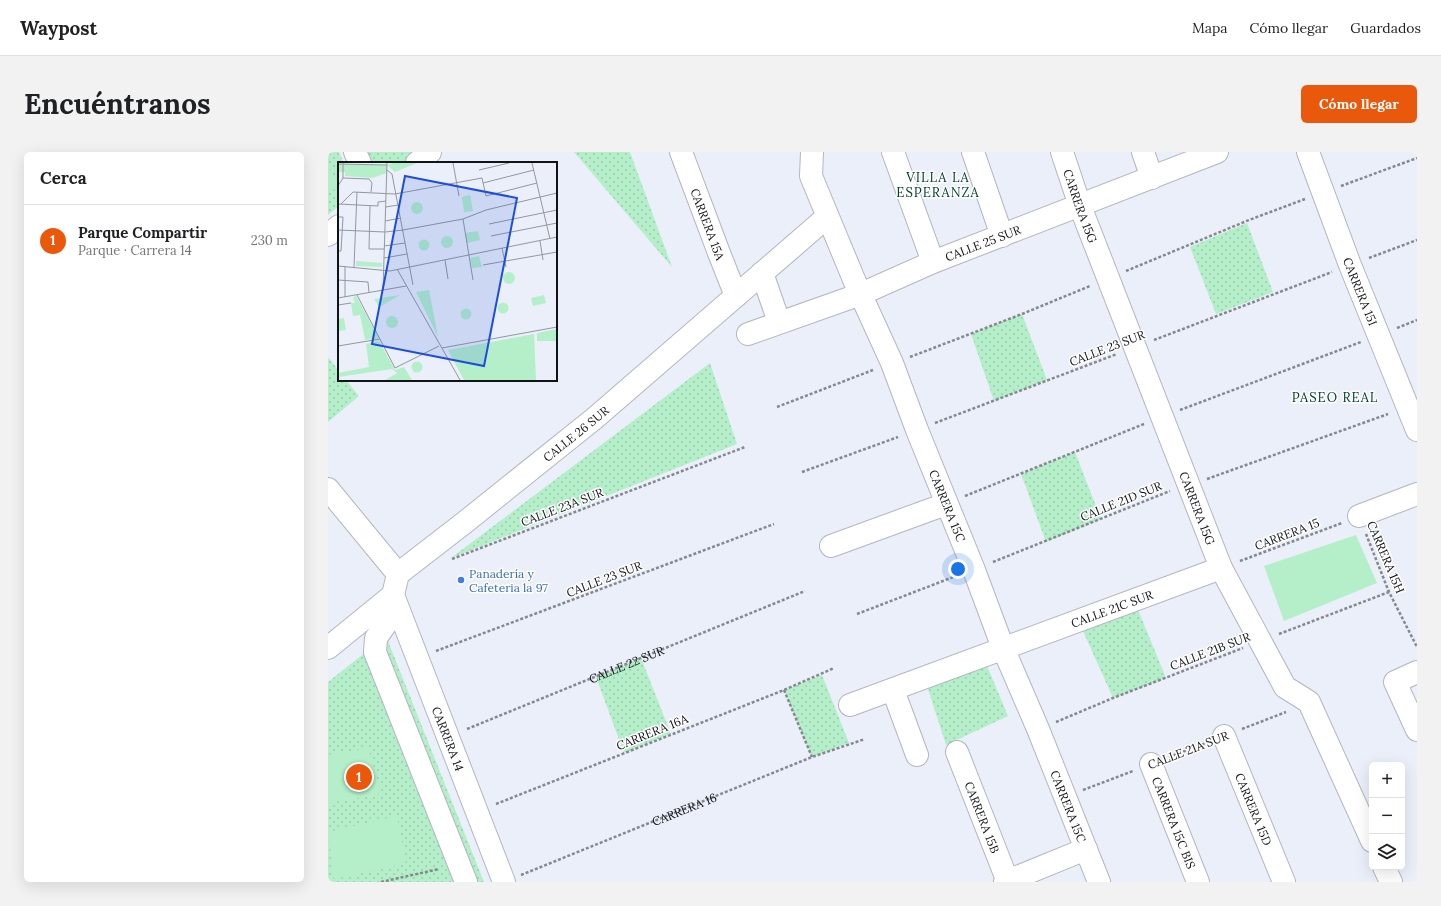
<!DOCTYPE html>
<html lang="es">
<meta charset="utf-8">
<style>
:root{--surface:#fff;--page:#f2f2f2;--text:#202124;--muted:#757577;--line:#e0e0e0;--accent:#ea580c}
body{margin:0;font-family:Lora,serif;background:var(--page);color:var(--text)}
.controls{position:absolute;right:12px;bottom:12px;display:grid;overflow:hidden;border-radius:6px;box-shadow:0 4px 16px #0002}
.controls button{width:36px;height:36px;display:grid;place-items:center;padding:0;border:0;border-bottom:1px solid var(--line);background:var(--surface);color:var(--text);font:20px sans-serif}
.you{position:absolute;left:630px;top:417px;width:14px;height:14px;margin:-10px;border:3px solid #fff;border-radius:50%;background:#1a73e8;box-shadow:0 0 0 6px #1a73e833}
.badge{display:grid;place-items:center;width:26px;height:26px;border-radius:50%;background:var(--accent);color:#fff;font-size:13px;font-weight:700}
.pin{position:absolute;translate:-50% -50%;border:2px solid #fff;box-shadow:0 1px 4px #0006}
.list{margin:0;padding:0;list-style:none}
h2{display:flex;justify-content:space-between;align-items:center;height:52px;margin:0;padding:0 16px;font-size:17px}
h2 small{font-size:13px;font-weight:400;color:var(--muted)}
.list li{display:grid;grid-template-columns:26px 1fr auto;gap:12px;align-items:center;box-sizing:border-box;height:72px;padding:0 16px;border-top:1px solid var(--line)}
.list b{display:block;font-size:15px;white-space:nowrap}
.list p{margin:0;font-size:13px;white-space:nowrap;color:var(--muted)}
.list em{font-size:13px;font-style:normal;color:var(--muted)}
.icon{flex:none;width:22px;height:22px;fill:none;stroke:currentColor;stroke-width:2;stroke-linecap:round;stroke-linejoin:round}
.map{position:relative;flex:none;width:1089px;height:730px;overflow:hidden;border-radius:6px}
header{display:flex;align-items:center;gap:24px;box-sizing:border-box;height:56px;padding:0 20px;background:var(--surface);border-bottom:1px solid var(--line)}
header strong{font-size:19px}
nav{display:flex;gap:22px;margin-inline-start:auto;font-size:14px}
.intro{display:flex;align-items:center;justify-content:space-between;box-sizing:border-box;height:96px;padding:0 24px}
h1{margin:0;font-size:28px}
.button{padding:10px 18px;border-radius:6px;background:var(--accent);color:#fff;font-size:14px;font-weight:700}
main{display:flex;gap:24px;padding:0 24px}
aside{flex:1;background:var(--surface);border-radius:6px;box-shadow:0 4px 16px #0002}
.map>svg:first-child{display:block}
</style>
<header>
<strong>Waypost</strong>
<nav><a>Mapa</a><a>Cómo llegar</a><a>Guardados</a></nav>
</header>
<div class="intro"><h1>Encuéntranos</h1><a class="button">Cómo llegar</a></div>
<main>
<aside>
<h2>Cerca<small></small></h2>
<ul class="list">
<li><span class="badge">1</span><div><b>Parque Compartir</b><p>Parque · Carrera 14</p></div><em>230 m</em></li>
</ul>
</aside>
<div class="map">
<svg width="1089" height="730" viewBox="0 0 1089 730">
<defs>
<pattern id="green-dots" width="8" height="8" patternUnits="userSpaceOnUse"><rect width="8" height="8" fill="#b5efca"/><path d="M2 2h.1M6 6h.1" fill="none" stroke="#9bccad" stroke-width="1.8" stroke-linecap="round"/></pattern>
</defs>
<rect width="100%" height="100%" fill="#ebeff9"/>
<path fill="url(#green-dots)" d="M0,0H11L16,11H11V54L0,63Z
M37,0H92L79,11H41Z
M246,0H302L344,115Z
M919,71L945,140L888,162L862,95Z
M694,162L719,228L666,249L643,182Z
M1,206L11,219V228H18L31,244L0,270V207Z
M382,211L409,292L123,406Z
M747,300L773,367L718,390L693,322Z
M806,448L838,526L785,546L750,468Z
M58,484L156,730H0V530Z
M313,506L343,582L296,601L268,525Z
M657,509L680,564L618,593L598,531Z
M494,523L521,591L484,605L456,538Z"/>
<path fill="#b5efca" d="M0,12L10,36L0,40Z
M1028,383L1049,431L956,469L936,414Z
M40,596L53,642L0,651V603Z
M69,664L78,712L6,727L0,680Z"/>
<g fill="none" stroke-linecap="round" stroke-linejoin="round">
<defs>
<g id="minor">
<path d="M27,0L32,11"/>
<path id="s3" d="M353,0L391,101L408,144"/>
<path id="s4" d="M484,0L483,24L527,130L564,211L589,278L646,418L675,496L710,577L771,730"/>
<path d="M565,0L605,110"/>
<path d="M645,0L674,84"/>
<path id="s5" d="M734,0L752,54L893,416L957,535L981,550L1044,689"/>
<path d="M815,0L824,26"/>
<path id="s6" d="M980,0L1022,113L1089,278"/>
<path d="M89,11L102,0"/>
<path d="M0,83L11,74"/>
<path d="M434,121L451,170"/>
<path id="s7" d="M420,182L533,142L605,110L889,0"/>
<path d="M0,337L70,422"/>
<path d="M1031,364L1089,342"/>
<path d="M503,394L618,352"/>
<path id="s8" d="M65,443L176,730"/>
<path d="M69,456L48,486L47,500L138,730"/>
<path id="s9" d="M0,496L65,443L70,422L136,371L267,266L499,65"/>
<path d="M1089,520L1067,530L1089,578"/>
<path d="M565,538L589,603"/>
<path id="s10" d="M522,553L893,416"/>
<path id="s11" d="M896,584L956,730"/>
<path id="s12" d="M629,600L680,730"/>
<path id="s13" d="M823,612L870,730"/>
<path d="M1056,715L1063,730"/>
<path d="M677,730L758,697"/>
</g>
</defs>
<use href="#minor" stroke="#b2b6c0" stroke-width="24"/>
<g stroke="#86888f" stroke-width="2.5" stroke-dasharray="3 2" stroke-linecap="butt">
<path d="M1013,34L1089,6"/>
<path d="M1041,106L1089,88"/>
<path d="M798,119L921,68L977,47"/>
<path d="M1069,176L1089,168"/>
<path d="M826,188L1004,120"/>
<path d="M582,205L694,162L762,134"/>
<path d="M449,255L545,218"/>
<path d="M852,258L1033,190"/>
<path d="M607,271L789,202"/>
<path d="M474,320L570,285"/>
<path d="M879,327L1060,262"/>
<path d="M637,344L816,272"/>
<path d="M1038,382L1061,440L1089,495"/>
<path d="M124,407L417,295"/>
<path d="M912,409L1014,371"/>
<path d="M665,410L842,339"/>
<path d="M529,462L628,424"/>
<path d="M951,482L1061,440"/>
<path d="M108,499L446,372"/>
<path d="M456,538L484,605"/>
<path d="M728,570L785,546L915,496"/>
<path id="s1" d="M139,577L477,439"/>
<path d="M914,577L958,560"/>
<path d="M841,605L878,591"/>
<path d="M755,638L805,619"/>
<path d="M168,652L456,538L506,516"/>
<path id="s2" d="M193,723L484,605L537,587"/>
<path d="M53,730L111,717"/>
</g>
<use href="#minor" stroke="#fff" stroke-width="22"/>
</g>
<circle fill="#3f7fe0" stroke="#fff" stroke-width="1.5" cx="133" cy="428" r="4"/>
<g text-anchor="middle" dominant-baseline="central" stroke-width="3" stroke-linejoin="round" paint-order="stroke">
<g font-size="12" fill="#121317" stroke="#fff">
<text stroke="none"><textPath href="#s5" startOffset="57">CARRERA 15G</textPath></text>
<text stroke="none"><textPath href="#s3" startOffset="77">CARRERA 15A</textPath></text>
<text stroke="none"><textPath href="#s7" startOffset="252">CALLE 25 SUR</textPath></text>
<text stroke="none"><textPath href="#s6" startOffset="149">CARRERA 15I</textPath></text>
<text transform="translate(779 196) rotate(-21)">CALLE 23 SUR</text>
<text stroke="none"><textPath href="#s9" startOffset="332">CALLE 26 SUR</textPath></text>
<text transform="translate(793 349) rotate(-22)">CALLE 21D SUR</text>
<text stroke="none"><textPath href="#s4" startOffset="381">CARRERA 15C</textPath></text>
<text transform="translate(234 355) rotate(-21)">CALLE 23A SUR</text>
<text stroke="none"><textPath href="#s5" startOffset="381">CARRERA 15G</textPath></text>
<text transform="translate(959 382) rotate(-21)">CARRERA 15</text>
<text transform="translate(1058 405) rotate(67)">CARRERA 15H</text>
<text transform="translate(276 427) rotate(-21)">CALLE 23 SUR</text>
<text stroke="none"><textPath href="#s10" startOffset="279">CALLE 21C SUR</textPath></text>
<text transform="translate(882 499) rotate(-21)">CALLE 21B SUR</text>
<text stroke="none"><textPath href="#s1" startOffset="172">CALLE 22 SUR</textPath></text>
<text transform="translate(324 580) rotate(-22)">CARRERA 16A</text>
<text stroke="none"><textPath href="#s8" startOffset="154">CARRERA 14</textPath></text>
<text transform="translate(860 598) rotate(-21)">CALLE 21A SUR</text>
<text stroke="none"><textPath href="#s4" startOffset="705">CARRERA 15C</textPath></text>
<text stroke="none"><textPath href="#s2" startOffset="176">CARRERA 16</textPath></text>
<text stroke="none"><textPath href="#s11" startOffset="79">CARRERA 15D</textPath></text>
<text stroke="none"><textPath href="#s12" startOffset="70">CARRERA 15B</textPath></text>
<text stroke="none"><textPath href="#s13" startOffset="63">CARRERA 15C BIS</textPath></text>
</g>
<g font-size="12" fill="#366cbe" stroke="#fff" text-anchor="start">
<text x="141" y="421">Panadería y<tspan x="141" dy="14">Cafeteria la 97</tspan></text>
</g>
<g font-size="13" letter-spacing="1" fill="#004225" stroke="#fff">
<text x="610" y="25">VILLA LA<tspan x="610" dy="15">ESPERANZA</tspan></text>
<text x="1007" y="245">PASEO REAL</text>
</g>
</g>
<g transform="translate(10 10)">
<rect width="219" height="219" fill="#ebeff9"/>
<path d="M55,1H79L57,10L49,3V11L34,16L7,14V10H0V2L49,3ZM73 46a6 6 0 1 1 12 0a6 6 0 1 1-12 0ZM140,69L142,78L129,81L127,71ZM103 80a6 6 0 1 1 12 0a6 6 0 1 1-12 0ZM80.5 83a5.5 5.5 0 1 1 11 0a5.5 5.5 0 1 1-11 0ZM141,94L144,105L134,106L132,96ZM18,99L44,101V105L18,104ZM165 116a6 6 0 1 1 12 0a6 6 0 1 1-12 0ZM91,128L100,175L78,130ZM62,133L41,145L36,137ZM206,133L208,141L195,144L193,136ZM18,134L41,176L27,178L22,153L15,154L13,141H17L15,135ZM159.5 146a5.5 5.5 0 1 1 11 0a5.5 5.5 0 1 1-11 0ZM122.5 152a5.5 5.5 0 1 1 11 0a5.5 5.5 0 1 1-11 0ZM48 160a6 6 0 1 1 12 0a6 6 0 1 1-12 0ZM6,156L8,168L0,169V157ZM219,167V179H199V171ZM196,172L198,218H126L110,188ZM41,179L57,208L66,205L74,218H47L59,211L54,207L0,215V211L31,205L28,182ZM73.5 205a5.5 5.5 0 1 1 11 0a5.5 5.5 0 1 1-11 0Z" fill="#b5efca"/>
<path d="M132,33L135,49L126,50L124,35ZM30 189a6 6 0 1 1 12 0a6 6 0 1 1-12 0ZM136.5 197a5.5 5.5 0 1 1 11 0a5.5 5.5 0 1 1-11 0ZM153,192H176L177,218H154ZM134,193V206H127V194Z" fill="#b5efca"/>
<path fill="none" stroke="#94979f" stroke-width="1" d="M115,1L121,34M194,1L212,77M0,2L49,3M49,8L54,12L75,123M141,8L171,1M5,16L31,17L34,21L33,30M145,21L196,8M0,24L5,16V1M0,42L40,44V40L48,39M3,42L15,30L57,32L144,16L148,34L199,21M32,44L31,87H46M48,45L60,43M0,55H5L3,89H0M125,57L135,118M47,59L63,56M151,62L219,48M0,68L47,70L65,68L125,57L148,48L219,31M153,74L219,61M202,79L205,98M46,84L67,81M164,86L168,105M46,96L69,92M107,98L110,117M145,103L219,90M0,104L52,109L219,75M16,105L19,30M59,107L122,218M0,118L30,120L31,131M45,128L49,1M19,133L57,206L101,184M7,135V104M0,136L68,124M0,143L13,141M0,184L42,177M104,186L219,165"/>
<path fill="#1d4ed8" fill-opacity="0.15" stroke="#1d4ed8" stroke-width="2" d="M67,14L179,36L146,204L34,182Z"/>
<rect width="219" height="219" fill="none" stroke="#121317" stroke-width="2"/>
</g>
</svg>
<div class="controls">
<button>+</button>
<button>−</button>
<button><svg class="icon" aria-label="layers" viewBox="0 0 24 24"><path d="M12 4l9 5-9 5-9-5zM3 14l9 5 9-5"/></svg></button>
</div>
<div class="you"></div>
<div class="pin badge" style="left:31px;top:625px">1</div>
</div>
</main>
